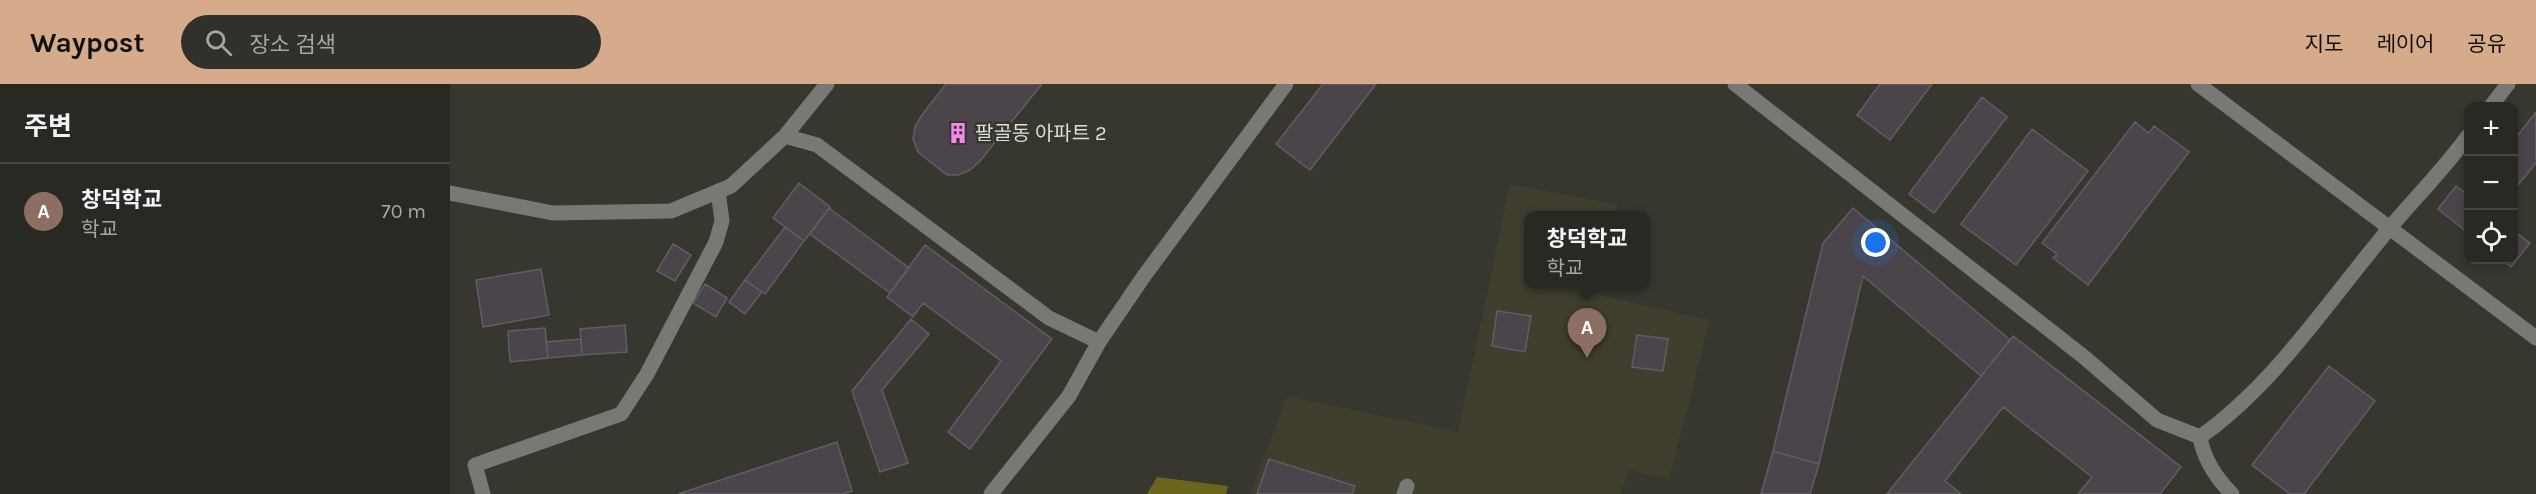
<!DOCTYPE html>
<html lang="ko">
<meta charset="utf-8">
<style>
:root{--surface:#292923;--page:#31312b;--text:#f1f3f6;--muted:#a5a6a6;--line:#454541;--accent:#d6ab8b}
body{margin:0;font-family:Karla,"Noto Sans KR",sans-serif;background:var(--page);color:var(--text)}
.controls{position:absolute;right:18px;top:18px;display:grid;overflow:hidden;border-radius:12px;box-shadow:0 3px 9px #0003}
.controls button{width:54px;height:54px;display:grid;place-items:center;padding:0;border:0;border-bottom:2px solid var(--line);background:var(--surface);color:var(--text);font:30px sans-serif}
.you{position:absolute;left:1426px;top:159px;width:21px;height:21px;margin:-15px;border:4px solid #fff;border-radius:50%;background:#1a73e8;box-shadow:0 0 0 9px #1a73e833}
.badge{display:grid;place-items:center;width:39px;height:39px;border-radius:50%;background:var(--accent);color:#fff;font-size:20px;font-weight:700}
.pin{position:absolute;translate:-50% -50px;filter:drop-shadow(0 2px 3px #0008)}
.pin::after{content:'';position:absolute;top:32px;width:21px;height:18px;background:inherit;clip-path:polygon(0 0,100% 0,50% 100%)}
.popup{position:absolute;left:1074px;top:127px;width:126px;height:78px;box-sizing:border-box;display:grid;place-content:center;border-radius:12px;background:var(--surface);filter:drop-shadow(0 2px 4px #0005);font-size:20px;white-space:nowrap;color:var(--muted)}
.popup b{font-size:22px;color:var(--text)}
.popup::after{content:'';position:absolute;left:50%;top:100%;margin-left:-12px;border:12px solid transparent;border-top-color:var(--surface)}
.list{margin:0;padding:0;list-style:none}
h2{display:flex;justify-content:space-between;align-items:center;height:78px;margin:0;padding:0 24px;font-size:26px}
h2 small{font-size:20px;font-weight:400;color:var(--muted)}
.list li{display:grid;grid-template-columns:39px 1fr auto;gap:18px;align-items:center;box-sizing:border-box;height:96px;padding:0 24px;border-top:2px solid var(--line)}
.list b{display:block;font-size:22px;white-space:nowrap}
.list p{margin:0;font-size:20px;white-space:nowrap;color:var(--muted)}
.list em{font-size:20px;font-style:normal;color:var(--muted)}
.icon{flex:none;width:33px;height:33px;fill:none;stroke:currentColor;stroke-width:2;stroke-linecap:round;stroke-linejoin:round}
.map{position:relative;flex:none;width:2086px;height:410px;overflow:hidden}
header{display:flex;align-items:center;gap:36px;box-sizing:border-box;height:84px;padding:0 30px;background:var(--accent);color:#111}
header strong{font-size:28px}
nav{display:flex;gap:33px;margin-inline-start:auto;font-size:21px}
.search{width:420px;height:54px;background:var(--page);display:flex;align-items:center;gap:15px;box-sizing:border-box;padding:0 21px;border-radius:33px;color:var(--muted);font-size:22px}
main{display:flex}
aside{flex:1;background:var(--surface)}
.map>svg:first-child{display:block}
</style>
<header>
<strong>Waypost</strong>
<div class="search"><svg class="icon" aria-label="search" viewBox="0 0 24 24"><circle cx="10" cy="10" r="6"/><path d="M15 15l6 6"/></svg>장소 검색</div>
<nav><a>지도</a><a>레이어</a><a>공유</a></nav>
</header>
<main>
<aside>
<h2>주변<small></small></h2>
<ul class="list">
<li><span class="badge" style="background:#8d6e63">A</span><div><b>창덕학교</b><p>학교</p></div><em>70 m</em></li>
</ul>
</aside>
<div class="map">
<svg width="2086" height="410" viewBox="0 0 2086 410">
<rect width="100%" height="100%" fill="#37372f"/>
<path fill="#3f3e2f" d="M1060,100L1168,121L1165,131L1078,132V200L1145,201L1143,210L1260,236L1219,395L1179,386L1170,410H800L837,312L1008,348Z"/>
<path fill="#69651b" d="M707,393L778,402L776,410H697Z"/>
<path fill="#4b444a" stroke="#645c63" stroke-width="1.5" d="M496,0H592L530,77L520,86L508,91H497L468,68L463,55L465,43L472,31Z
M873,0H926L860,86L826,60Z
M1430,0H1482L1440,56L1407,31Z
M1532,13L1557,33L1484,129L1459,110Z
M2086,28V79L2068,101L2064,98V56Z
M1685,38L1699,49L1704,42L1739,68L1638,201L1603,174L1607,170L1592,159Z
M1582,45L1638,87L1566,181L1511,140Z
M349,99L380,123L354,157L323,134Z
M2006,102L2018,111V149L1988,125Z
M379,124L459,184L440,209L360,150Z
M1403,124L1560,256L1531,292L1413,192L1369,380L1323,367L1373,159Z
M335,143L354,157L315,210L295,196Z
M2064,147L2080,159L2061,183L2052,176H2064Z
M223,160L241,171L225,197L207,187Z
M475,161L602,255L520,365L498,348L551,277L473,219L463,233L437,213Z
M91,185L99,231L33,243L26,196Z
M295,196L312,208L295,230L279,218Z
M255,200L277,214L266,233L243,219Z
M1047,227L1081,232L1075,268L1042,262Z
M461,235L479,250L432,306L458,379L430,388L402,307Z
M175,241L177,268L132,271L130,245Z
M95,244L98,274L60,278L58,247Z
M1187,251L1218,255L1213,287L1182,283Z
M1563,252L1731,383L1710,410H1628L1642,393L1553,323L1495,397L1511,410H1437Z
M131,255L132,271L98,274L96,258Z
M1879,282L1925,317L1854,410H1840L1802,381Z
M387,358L402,407L392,410H228Z
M1323,367L1369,380L1360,410H1311Z
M819,375L905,402L902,410H807Z"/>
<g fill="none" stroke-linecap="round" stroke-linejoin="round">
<path stroke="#787874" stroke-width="15" d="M1285,0L1634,273L1707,336L1750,353C1822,302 1873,225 1929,157C1958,121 1991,89 2018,52
M1748,0L2086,254
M2041,22L2058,0
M335,52L377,0
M0,109L103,129L221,127L281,102L335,52L367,61L599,234L649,258
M1750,353C1754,376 1766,394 1782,410
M33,410L25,381L171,330L197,290L266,158L272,137L268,107
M541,410L619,312L649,258L694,192L836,0
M954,410L957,402"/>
</g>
<defs>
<symbol id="building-bare" viewBox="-9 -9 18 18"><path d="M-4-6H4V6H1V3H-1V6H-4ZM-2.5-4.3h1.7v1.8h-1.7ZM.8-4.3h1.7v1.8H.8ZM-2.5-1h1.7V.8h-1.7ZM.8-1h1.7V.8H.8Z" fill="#f688ec" stroke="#37372f" stroke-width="2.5" paint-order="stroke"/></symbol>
</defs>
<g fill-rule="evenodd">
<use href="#building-bare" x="493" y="34" width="30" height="30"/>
</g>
<g text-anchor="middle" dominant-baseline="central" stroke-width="5" stroke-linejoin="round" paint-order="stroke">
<g font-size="20" fill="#deded9" stroke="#37372f" text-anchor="start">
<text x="525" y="49">팔골동 아파트 2</text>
</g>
</g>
</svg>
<div class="controls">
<button>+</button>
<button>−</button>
<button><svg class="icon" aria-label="locate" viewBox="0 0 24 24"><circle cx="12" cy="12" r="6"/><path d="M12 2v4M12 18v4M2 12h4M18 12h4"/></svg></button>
</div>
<div class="you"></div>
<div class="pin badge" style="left:1137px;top:274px;background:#8d6e63">A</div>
<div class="popup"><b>창덕학교</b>학교</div>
</div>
</main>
